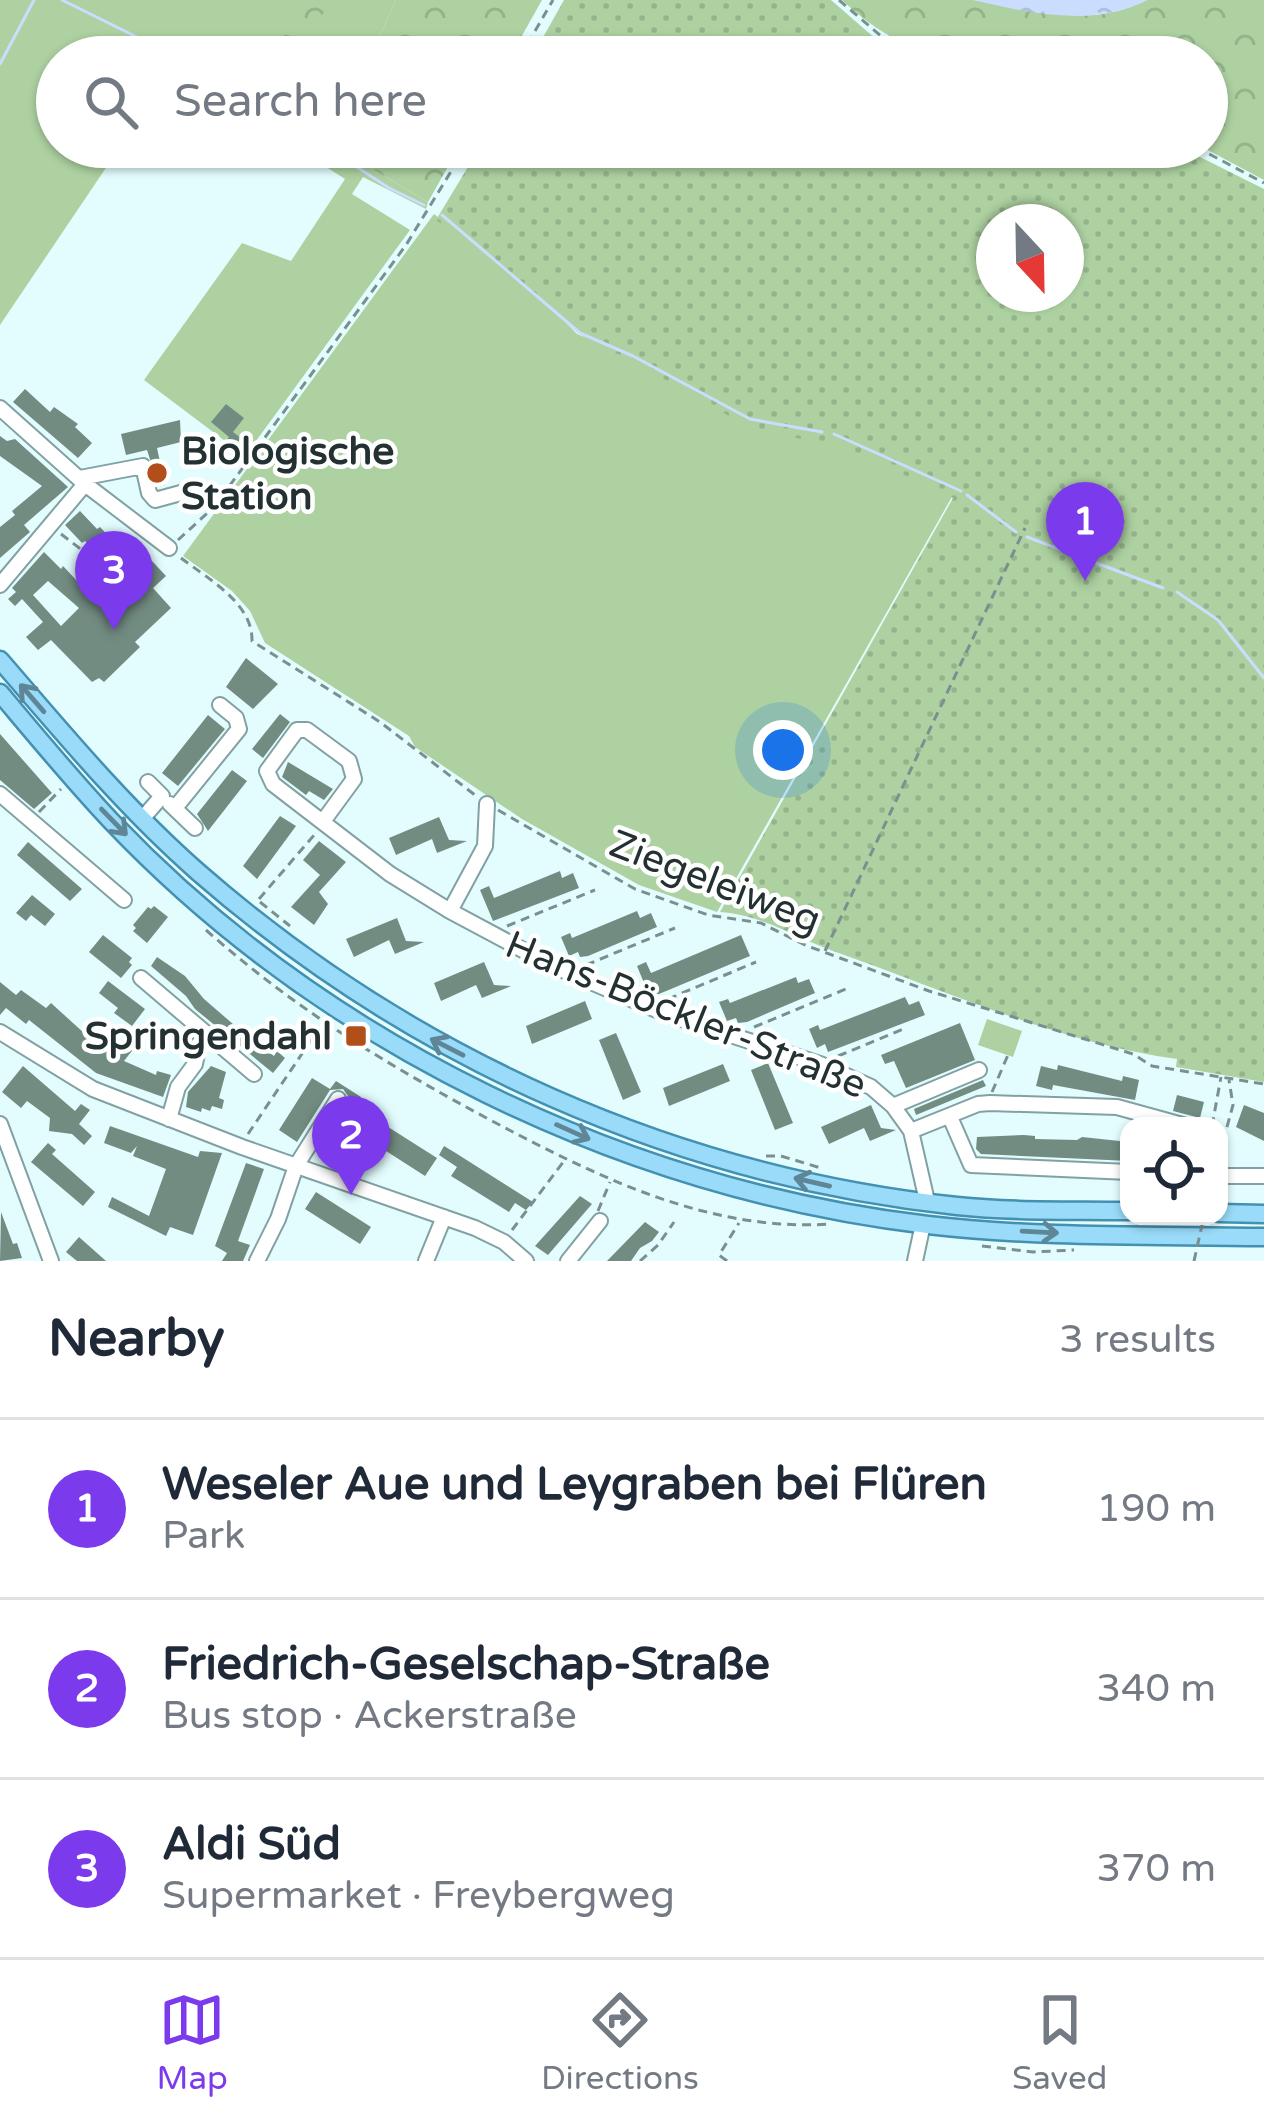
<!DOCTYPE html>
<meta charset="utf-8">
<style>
:root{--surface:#fff;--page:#f2f2f3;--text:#1f2937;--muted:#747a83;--line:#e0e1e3;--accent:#7c3aed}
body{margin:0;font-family:"Varela Round",sans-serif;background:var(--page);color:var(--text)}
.controls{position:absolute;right:36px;bottom:36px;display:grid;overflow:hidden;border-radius:24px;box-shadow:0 3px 9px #0004}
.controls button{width:108px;height:108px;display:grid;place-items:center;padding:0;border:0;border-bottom:3px solid var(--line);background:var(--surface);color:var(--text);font:60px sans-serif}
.compass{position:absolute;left:976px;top:204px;width:108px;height:108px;border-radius:50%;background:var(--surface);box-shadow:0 3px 9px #0004;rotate:158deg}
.you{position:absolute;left:783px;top:750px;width:42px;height:42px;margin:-30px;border:9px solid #fff;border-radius:50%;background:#1a73e8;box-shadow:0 0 0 18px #1a73e833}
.badge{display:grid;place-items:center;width:78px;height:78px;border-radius:50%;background:var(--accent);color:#fff;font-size:39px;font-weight:700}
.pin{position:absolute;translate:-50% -99px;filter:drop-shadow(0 3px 6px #0008)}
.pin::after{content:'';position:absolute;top:63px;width:42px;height:36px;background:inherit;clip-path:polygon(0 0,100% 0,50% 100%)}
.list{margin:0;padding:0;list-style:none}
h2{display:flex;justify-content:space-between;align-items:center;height:156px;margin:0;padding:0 48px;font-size:51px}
h2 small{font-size:39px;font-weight:400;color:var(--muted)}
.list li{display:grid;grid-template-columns:78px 1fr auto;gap:36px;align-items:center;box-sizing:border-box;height:180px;padding:0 48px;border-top:3px solid var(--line)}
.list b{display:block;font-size:45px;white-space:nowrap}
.list p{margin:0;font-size:39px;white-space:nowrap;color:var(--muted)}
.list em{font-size:39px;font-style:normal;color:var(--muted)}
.icon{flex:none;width:66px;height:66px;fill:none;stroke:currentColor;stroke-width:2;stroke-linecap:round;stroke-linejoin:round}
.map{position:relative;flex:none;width:1264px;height:1261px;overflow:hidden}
.search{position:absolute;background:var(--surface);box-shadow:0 3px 9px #0004;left:36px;right:36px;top:36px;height:132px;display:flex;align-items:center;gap:30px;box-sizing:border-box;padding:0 42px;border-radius:66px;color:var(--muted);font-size:45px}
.sheet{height:696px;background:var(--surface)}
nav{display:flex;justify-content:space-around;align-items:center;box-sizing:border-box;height:168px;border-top:3px solid var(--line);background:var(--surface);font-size:33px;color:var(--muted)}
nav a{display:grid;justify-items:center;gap:6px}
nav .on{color:var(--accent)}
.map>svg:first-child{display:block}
</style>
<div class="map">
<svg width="1264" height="1261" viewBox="0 0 1264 1261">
<defs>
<pattern id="forest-crowns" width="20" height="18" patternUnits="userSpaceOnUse" patternTransform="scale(3)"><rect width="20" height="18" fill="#add1a1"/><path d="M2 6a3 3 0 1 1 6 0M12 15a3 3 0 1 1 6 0" fill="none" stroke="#95b48b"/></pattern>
<pattern id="park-dots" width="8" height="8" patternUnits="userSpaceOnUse" patternTransform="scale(3)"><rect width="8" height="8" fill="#add1a1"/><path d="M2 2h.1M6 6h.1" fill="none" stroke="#95b48b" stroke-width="1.8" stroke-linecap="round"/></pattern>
<pattern id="water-ripples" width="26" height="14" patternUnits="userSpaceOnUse" patternTransform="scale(3)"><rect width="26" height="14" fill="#cbddff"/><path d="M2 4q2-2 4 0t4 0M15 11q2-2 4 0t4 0" fill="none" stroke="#aebedb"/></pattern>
</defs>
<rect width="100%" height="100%" fill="#e3fdfe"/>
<path fill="#add1a1" d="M0,0H396L370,57H57V147H120L0,325Z
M295,147H335L428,202L426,209L363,177L352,194L410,230L245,456L144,380L242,243L291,261L345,179Z
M434,214L550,306L577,334L833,439L953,495L717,912L639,885L522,819L415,747L409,736L265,643L250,611L232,591L183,556Z
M987,1019L1022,1031L1013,1057L978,1045Z"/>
<path fill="url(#forest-crowns)" d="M307,0H332L295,57H270Z
M396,0H542L510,57H370Z
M842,0C885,0 931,0 973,0C1036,7 1084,31 1147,0H1264V180L1202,147H1207V57H946C904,48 873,29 842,0Z
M335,147H459L428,202Z"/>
<path fill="url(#park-dots)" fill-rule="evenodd" d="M564,0H831L877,40L914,57H532Z
M480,147H1180L1264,189V1082L1176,1067L1177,1059C1060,1043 944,990 833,951C795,937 762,915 720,912L953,498L843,446L767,433L743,424L622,355L597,349L536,294L436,220ZM1066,222V294H994V222Z"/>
<path fill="url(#water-ripples)" d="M973,0H1147C1091,28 1031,13 973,0Z"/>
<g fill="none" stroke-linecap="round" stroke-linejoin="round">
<path stroke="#cbddff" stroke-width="3" d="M62,0L177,57
M0,64L34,0
M326,147L389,188L424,205
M442,215L580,333L633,356L750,419L822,432
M834,434L961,491
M967,495L1016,532
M1027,537L1163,588
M1177,592L1218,620L1264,678"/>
</g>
<path fill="#728c82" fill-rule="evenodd" d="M25,389L50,412L54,407L78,424L75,427L92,443L78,458L13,402Z
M226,404L244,418L233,432L241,438L234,447L226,441L229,437L211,422Z
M180,420L181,442L157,448L165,485L159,487L147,450L126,455L121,434Z
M0,436L7,441L15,439L68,487L24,525L30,532L0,558V527L15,515L12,511L42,486L0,456Z
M80,511L97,529L100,527L117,545L119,542L144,568L152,561L166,576L153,588L171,608L135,642L140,647L104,682L99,678L92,682L51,640L38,650L26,637L43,622L22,599L15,606L8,599L16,592L12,588L44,552L61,569L63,566L79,583L81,580L105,606L130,582L105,556L102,559L85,541L82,543L65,525ZM48,581L79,608L61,626L33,595Z
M246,658L278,684L253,709L226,687Z
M280,714L290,722L263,758L252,749Z
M208,715L225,729L178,786L162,773Z
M0,734L52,793L34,809L0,780Z
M288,762L333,789L324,800L309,791L306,795L282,777Z
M232,770L247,781L208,831L197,814Z
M280,816L296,826L257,879L243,866Z
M439,817L449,840L467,841L437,853L432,839L396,855L389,838Z
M319,841L346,862L319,892L328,904L314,925L291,907L320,875L303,860Z
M28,842L82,889L70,901L17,855Z
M560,871L562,878L573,873L579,888L493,921L480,890L489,886L494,898Z
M32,895L55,914L45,926L31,915L26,921L16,913Z
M154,906L168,917L147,943L133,931L136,928L133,925L148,907L151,909Z
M637,911L640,918L651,913L657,927L588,956L580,957L578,952L569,956L561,937L570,933L572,938Z
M397,918L406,941L424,942L395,954L389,940L354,957L346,939Z
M103,935L132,958L129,962L132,965L121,978L89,952Z
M741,935L750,956L659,994L649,995L637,966L646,962L651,973Z
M157,957L185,976L204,999L248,1037L274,1056L277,1051L285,1058L273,1073L195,1009L186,996L151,966Z
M484,962L494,985L511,986L482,998L476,985L441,1001L434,983Z
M796,977L798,983L809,979L815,993L747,1022L738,1023L736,1018L727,1021L719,1002L728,999L730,1003Z
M108,981L145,1009L132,1026L114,1013L118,1008L99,993Z
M0,982L16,995L21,990L46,1008L51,1003L84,1033L90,1034L97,1026L120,1044L127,1034L138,1043L124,1061L156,1075L157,1071L171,1075L163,1097L96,1073L29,1020L26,1024L6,1008L0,1015Z
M905,997L909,1005L919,1001L925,1015L828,1052L825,1044L817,1048L809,1029L818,1025L820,1030Z
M585,1001L592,1019L532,1044L526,1026Z
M960,1023L975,1060L906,1088L894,1061L885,1064L881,1055Z
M616,1033L641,1092L623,1100L599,1040Z
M768,1063L793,1123L775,1130L751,1070Z
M723,1064L730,1081L669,1106L663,1088Z
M1058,1065L1122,1081L1123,1076L1139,1080L1135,1100L1053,1085L1052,1090L1036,1086L1041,1066L1057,1070Z
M23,1066L75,1111L81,1104L90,1110L79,1124L92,1136L84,1145L72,1134L49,1131L50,1118L27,1101L21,1108L2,1092Z
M211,1066L226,1072L219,1098L224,1100L222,1109L212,1106L210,1111L202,1108L201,1112L186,1107L188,1092Z
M312,1078L330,1089L336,1081L361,1097L355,1106L437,1158L425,1176L344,1124L355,1106L343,1089L330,1090L297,1142L279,1130Z
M983,1080L986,1086L916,1115L914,1109Z
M1177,1095L1204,1102L1200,1118L1173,1111Z
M871,1105L881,1128L896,1130L870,1141L864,1128L829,1144L821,1127Z
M1244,1105L1264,1113V1141L1236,1127Z
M110,1126L198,1157L200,1151L222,1153L193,1235L170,1227L166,1236L108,1207L112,1197L149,1216L166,1169L133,1156L137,1146L131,1153L104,1143Z
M1024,1135L1035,1136V1139L1077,1140L1082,1137L1129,1142V1161L981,1154L976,1149L977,1137Z
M48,1143L56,1150L52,1154L95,1192L83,1206L31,1162Z
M444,1146L454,1152L533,1202L526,1210L515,1203L509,1212L451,1176L457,1167L439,1155Z
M246,1163L264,1169L238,1241L250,1245L243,1261H222L227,1253L215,1246Z
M316,1192L371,1227L360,1244L305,1209Z
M580,1196L592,1204L548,1255L535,1246Z
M1,1212L13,1244L17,1243L22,1258L0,1261Z
M645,1222L659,1232L652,1241L640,1248L631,1261H607Z
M79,1237L106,1261H77L66,1252Z"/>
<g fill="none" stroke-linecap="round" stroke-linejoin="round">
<defs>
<path id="minor" d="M0,408L85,484L169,548
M80,478L143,466L149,493L155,500L199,488
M0,585L85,484
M0,794L124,900
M170,804L195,828
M175,808L239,729L236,718L220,705
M142,819L162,796L148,782
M324,820L354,779L349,761L307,730H297L267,771L273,784L390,874L450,911L551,965L666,1014L820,1064L871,1087L893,1106L911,1131L927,1201
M450,911L485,846L487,804
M141,978L254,1074
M0,1032L93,1089L242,1147L475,1228L504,1242L526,1261
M893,1106L979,1070
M950,1117L971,1165L1129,1172
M169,1119L178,1087L195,1064L199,1044L205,1034
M0,1124L51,1261
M911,1131L978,1104L990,1103L1117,1107L1186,1126
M1219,1176H1264
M257,1261L278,1219L296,1166L338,1099
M426,1261L444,1217
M568,1261L600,1221
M915,1261L923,1224"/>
<path id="major" d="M0,660C63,733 125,808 198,872C411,1058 675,1176 957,1206C1013,1212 1072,1210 1129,1211
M0,693C37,737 74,782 113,823C325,1045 625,1189 928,1225C1039,1238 1153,1235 1264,1237
M1219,1213L1264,1214"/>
</defs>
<use href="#minor" stroke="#82a1a3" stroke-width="18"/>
<use href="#major" stroke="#4490b1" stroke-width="21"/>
<path stroke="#7c8f90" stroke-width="3" stroke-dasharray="9 6" stroke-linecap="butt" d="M839,0L881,36L934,57
M520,57L553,0
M1196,147L1264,183
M61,534L108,570
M178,540L214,507L406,245L466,147
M181,558C208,579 253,603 252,641L380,722L475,795
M498,810L635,889L708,915L761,923L805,945L929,991L1133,1054L1152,1066L1264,1084
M39,812L61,789
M259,899L315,834
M260,902L290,926
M507,926L595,890
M206,930C296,1010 389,1066 494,1122C600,1178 709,1232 831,1224
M825,951L1025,528
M586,965L675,928
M668,999L756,962
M754,1027L846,989
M838,1056L906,1028
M992,1092L1008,1055
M1212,1126L1221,1077
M248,1134L326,1018
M766,1156H781L821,1168
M1219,1156L1233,1105L1229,1080
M598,1211L610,1182
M512,1230L564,1161
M982,1246L1033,1252L1074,1250
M640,1261L658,1245L674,1222
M727,1261L719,1255L739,1223"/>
<use href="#minor" stroke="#fff" stroke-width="14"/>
<use href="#major" stroke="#99dbf9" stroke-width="16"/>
<path stroke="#7c8f90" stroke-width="3" stroke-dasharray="9 6" stroke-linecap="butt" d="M1194,1261L1204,1216"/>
</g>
<defs><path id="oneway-shaft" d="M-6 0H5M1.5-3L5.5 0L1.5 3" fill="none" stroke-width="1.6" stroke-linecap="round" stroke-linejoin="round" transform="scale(3)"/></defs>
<g stroke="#5e8696">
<use href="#oneway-shaft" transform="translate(32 698) rotate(-131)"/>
<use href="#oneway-shaft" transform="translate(114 822) rotate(46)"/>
<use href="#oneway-shaft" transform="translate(447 1047) rotate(-153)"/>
<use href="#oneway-shaft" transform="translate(573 1132) rotate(24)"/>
<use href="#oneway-shaft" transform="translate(812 1182) rotate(-167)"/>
<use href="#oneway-shaft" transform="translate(1040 1232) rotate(3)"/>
</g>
<g fill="#b24e19" stroke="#fff" stroke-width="4.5">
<circle cx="157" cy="473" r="12"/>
<rect x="344" y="1024" width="24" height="24" rx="6"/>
</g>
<g text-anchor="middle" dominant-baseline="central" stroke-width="9" stroke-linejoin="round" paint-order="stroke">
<g font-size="39" font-weight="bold" fill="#243132" stroke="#fff" text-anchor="start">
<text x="181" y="451">Biologische<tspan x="181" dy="45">Station</tspan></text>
<text x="332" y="1036" text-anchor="end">Springendahl</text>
</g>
<g font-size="39" fill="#243132" stroke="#fff">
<text transform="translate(715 882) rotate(21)">Ziegeleiweg</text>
<text transform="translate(686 1015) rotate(22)">Hans-Böckler-Straße</text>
</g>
</g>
</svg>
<div class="controls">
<button><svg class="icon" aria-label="locate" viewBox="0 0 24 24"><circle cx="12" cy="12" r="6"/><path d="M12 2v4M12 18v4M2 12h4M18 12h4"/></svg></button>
</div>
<svg class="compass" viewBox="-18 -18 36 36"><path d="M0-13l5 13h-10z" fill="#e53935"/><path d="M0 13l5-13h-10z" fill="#747a83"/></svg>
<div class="you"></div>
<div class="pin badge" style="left:1085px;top:581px">1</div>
<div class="pin badge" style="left:351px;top:1195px">2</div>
<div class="pin badge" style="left:114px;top:630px">3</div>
<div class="search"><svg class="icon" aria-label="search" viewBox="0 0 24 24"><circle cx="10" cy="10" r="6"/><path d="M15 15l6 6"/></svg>Search here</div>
</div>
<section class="sheet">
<h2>Nearby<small>3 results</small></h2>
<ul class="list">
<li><span class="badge">1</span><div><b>Weseler Aue und Leygraben bei Flüren</b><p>Park</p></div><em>190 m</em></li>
<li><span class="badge">2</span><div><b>Friedrich-Geselschap-Straße</b><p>Bus stop · Ackerstraße</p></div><em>340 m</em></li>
<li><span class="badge">3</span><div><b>Aldi Süd</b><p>Supermarket · Freybergweg</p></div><em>370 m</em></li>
</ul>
</section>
<nav>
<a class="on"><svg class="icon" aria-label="map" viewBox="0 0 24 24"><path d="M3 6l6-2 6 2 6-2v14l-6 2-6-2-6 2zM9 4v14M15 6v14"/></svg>Map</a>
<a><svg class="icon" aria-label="directions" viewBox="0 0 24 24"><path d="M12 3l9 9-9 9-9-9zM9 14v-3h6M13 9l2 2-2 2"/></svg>Directions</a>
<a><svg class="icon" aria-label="saved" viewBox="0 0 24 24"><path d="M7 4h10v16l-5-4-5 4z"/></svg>Saved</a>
</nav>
